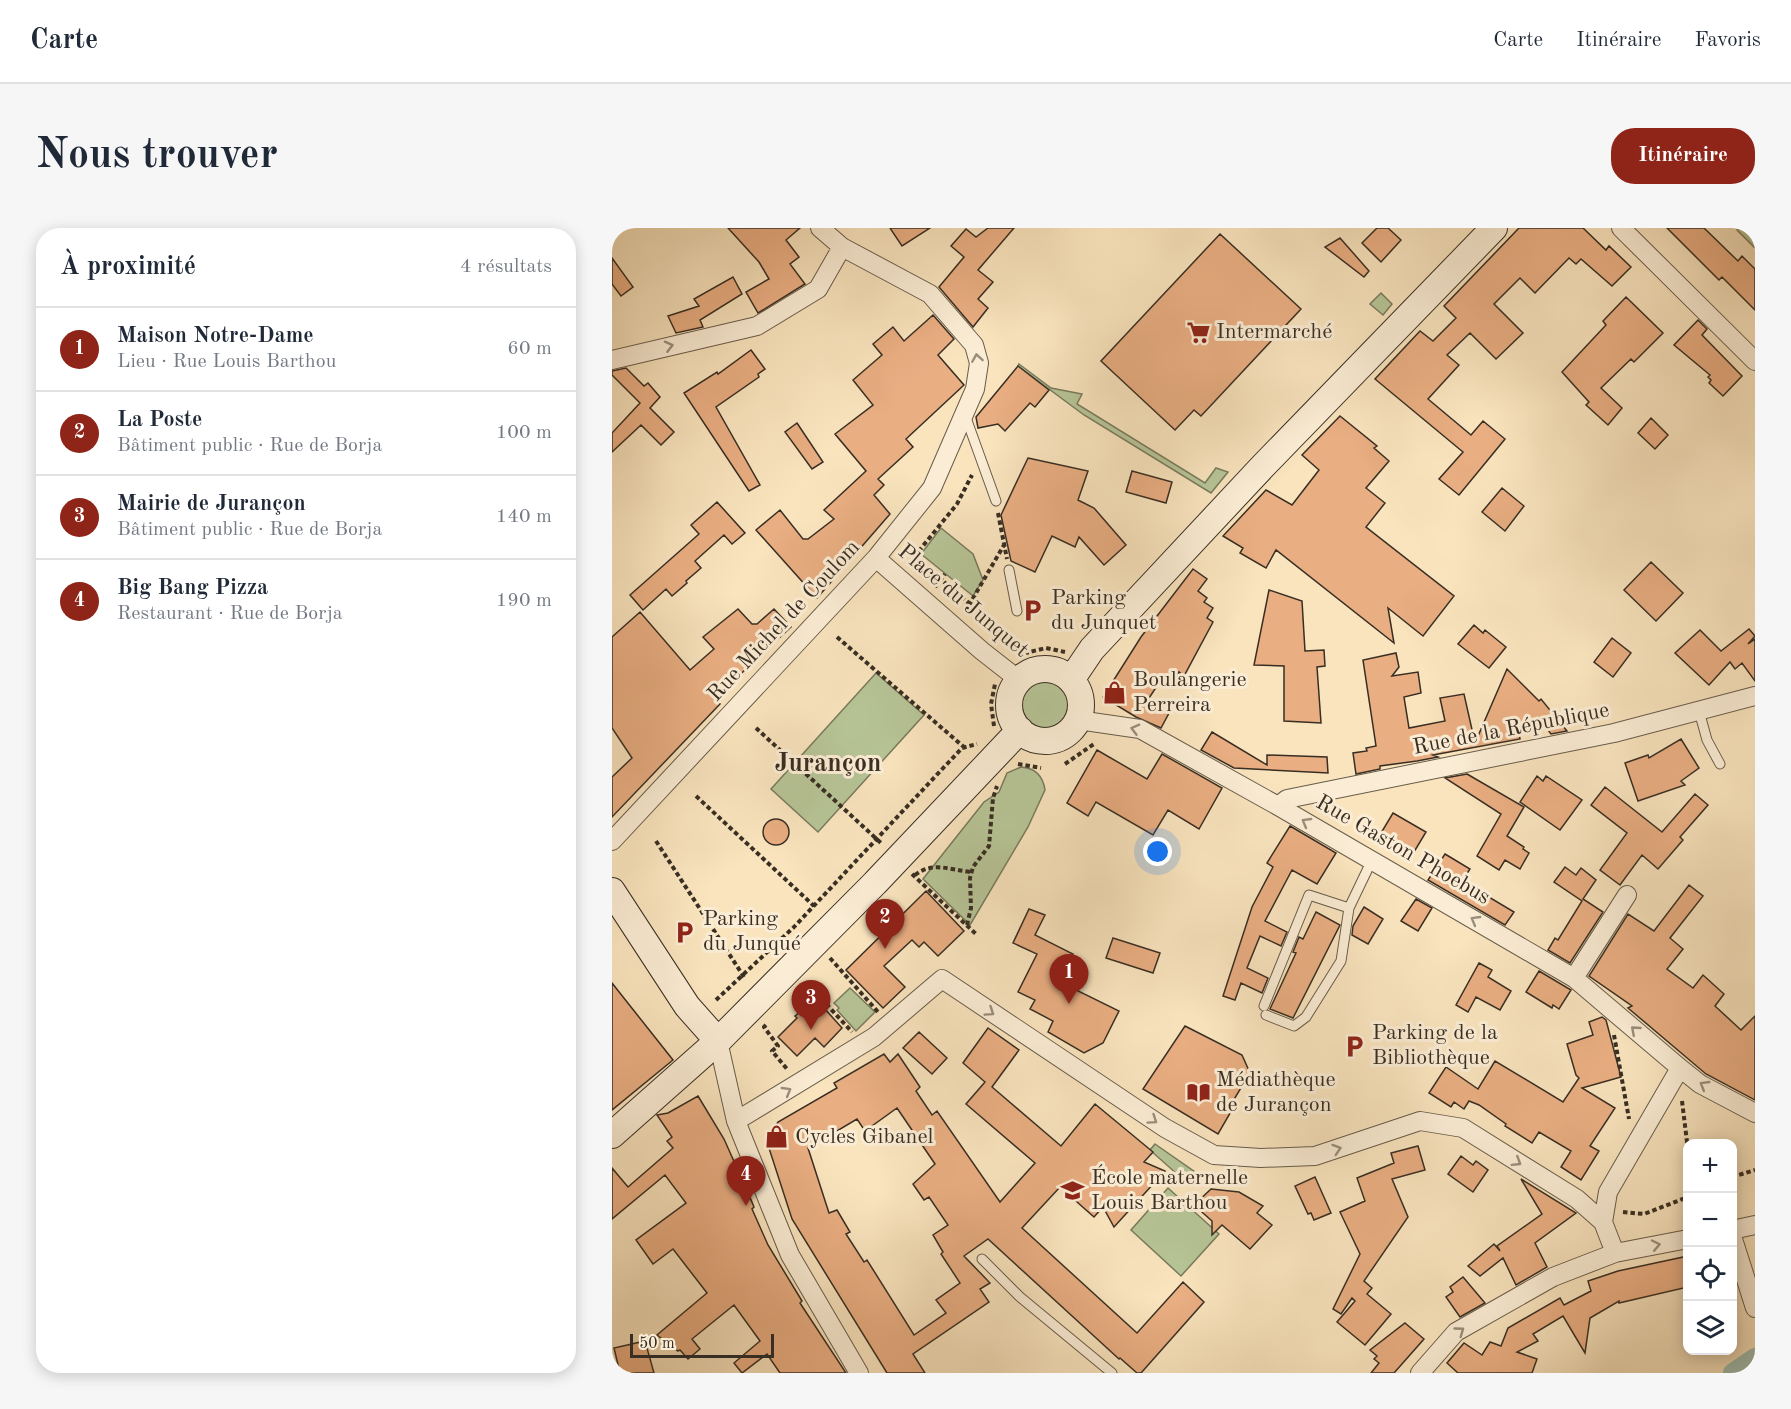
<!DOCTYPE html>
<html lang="fr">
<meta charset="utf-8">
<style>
:root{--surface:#fff;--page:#f6f6f7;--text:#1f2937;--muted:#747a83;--line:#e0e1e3;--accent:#8f2418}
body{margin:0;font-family:"Old Standard TT",serif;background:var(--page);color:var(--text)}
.controls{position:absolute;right:18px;bottom:18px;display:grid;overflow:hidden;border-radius:12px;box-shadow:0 3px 15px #0003}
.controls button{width:54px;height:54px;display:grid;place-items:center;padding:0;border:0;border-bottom:2px solid var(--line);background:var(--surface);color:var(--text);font:30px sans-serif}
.scale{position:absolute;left:18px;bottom:15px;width:144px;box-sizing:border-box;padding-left:6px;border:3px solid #382e23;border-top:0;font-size:16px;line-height:21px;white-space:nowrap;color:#382e23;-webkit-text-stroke:4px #fbedd5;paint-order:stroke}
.you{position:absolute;left:546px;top:624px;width:21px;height:21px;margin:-15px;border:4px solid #fff;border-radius:50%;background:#1a73e8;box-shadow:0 0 0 9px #1a73e833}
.badge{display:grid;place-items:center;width:39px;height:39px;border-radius:50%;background:var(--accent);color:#fff;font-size:20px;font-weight:700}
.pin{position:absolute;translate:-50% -50px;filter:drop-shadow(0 2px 3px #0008)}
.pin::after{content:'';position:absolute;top:32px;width:21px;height:18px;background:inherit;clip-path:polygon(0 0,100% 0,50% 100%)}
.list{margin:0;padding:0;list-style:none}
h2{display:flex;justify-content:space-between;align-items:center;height:78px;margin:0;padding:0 24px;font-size:26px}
h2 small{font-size:20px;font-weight:400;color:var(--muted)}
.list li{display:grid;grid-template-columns:39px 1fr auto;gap:18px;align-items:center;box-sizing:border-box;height:84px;padding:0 24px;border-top:2px solid var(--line)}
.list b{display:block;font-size:22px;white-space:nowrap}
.list p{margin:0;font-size:20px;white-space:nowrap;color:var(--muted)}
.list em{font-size:20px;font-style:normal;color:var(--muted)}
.icon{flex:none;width:33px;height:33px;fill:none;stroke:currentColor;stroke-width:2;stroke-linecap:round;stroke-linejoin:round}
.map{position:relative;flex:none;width:1143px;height:1145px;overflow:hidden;border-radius:24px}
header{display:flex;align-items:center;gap:36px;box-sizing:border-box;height:84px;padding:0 30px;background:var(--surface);border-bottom:2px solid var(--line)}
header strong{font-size:28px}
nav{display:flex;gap:33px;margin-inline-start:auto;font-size:21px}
.intro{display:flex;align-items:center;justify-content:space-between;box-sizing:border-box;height:144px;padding:0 36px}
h1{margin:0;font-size:42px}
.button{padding:15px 27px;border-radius:24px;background:var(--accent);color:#fff;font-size:21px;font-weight:700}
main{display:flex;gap:36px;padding:0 36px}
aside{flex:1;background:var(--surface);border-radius:24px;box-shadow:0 3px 15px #0003}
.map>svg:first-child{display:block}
</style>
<header>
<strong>Carte</strong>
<nav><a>Carte</a><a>Itinéraire</a><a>Favoris</a></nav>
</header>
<div class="intro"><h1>Nous trouver</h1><a class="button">Itinéraire</a></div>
<main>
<aside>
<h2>À proximité<small>4 résultats</small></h2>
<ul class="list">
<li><span class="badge">1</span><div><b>Maison Notre-Dame</b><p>Lieu · Rue Louis Barthou</p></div><em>60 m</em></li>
<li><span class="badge">2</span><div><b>La Poste</b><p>Bâtiment public · Rue de Borja</p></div><em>100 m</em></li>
<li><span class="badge">3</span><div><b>Mairie de Jurançon</b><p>Bâtiment public · Rue de Borja</p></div><em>140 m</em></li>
<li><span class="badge">4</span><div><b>Big Bang Pizza</b><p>Restaurant · Rue de Borja</p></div><em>190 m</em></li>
</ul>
</aside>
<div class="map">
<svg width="1143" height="1145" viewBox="0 0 1143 1145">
<rect width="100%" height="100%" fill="#f9e4be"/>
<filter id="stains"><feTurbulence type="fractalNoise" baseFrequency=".00333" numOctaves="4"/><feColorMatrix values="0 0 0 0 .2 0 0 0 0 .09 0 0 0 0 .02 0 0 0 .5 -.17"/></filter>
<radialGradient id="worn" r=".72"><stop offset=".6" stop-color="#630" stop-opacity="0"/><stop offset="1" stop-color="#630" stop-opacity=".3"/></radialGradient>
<path fill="#b7c597" stroke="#787a5d" stroke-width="1.5" d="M1127,0H1143V20L1125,2Z
M769,65L780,76L771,87L758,76Z
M407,136L439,160L470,166L465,176L593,255L604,240L616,244L599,265L472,187L406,138Z
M329,300L361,326L371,352L361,368L309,326Z
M264,445L312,487L206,604L159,561Z
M410 476a24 24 0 1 1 48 0a24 24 0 1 1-48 0Z
M409,539C423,540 431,548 433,562L416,599L358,697L311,651L372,574L387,564L395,545Z
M238,760L263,784L244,803L225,782L227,780L222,775Z
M543,916L583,944L574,954L538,922Z
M556,960L607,1006L569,1048L519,1002Z"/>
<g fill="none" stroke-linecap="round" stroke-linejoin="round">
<path stroke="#9ebfb2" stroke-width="20" d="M1121,1145L1143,1130"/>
</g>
<path fill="#e9ae82" stroke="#382e23" stroke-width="1.5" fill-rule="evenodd" d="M116,0H188L174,12L187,29L178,36L193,56L146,85L134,64L157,51L147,34Z
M278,0H318L290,18Z
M376,0H402L366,42L381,54L366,71L376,80L361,99L327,59L352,29L339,18L354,1L364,9Z
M765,0H776L789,12L769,34L750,15Z
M907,0H971L994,22L997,18L1019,39L1000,58L969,31L964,36L957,30L923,65L908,50L882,76L911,105L884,131L858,105L835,127L847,137L816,171L859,207L871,193L893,211L847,267L827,251L851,224L763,151L808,103L821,113L844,90L832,78Z
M1055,0H1092L1126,33L1130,28L1143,41V82L1110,49L1107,52Z
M608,6L689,81L589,188L582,182L563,202L489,133Z
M728,10L757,43L752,49L713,19Z
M0,30L21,59L9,68L0,56Z
M121,49L130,66L88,92L91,99L64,105L56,88L87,78L82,71Z
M1014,69L1051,105L1022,134L1019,131L989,160L1010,180L996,197L974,177L977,174L950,144L994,97L991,93Z
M321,87L342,111L326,127L352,157L294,211L301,219L266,251L272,257L262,267L278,286L205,370L144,302L168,282L191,311H196L222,291L212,282L254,243L223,206L261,177L241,152L270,127L261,116L281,99L292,113Z
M1086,92L1095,101L1090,107L1130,148L1111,168L1097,155L1099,152L1096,149L1098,147L1062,117Z
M139,122L153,141L146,146L147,149L104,179L148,257L137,263L72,165L105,144L106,146Z
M406,138L437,162L423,179L418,175L393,203L386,196L366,200L364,189Z
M14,140L32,158L36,155L48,169L38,180L62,204L49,217L29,197L0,224V205L28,175L0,147V143Z
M728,188L765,218L762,220L777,233L754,260L773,275L754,299L842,368L811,408L776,380L782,415L664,322L654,340L628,325L631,320L611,308L654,262L680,277L707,242L690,227Z
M1039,190L1056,207L1043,221L1026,205Z
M185,195L211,234L200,241L173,204Z
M416,230L476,243L466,272L482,280L514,317L492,337L467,309L463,319L440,308L423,344L399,333L389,287Z
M520,243L560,254L554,275L514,264Z
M890,260L912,278L893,303L870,284Z
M105,274L133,305L120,316L112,307L83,333L89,340L74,353L75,355L60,368L54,361L31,382L18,367L87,306L79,297Z
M1039,334L1071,365L1044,393L1012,362Z
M581,341L595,351L586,363L595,370L592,374L601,380L595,390L601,394L572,448L567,444L563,452L553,446L535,473L557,485L549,500L524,489L491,469L529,409Z
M657,362L690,373L693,423L712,422L713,438L705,439L709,495L672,493V438L642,437Z
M126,381L140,396H145L162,381L179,399L103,470L108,476L0,589V549L20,530L0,500V409L28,384L78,442L102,421L91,409Z
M862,397L871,405L873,402L894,419L877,440L846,416Z
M1137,401L1143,408L1136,416L1143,411V453L1130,435L1123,441L1118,434L1097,457L1063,425L1088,402L1109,423Z
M1000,410L1019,425L1001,449L982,434Z
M784,425L787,439L780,448L806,444L809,465L792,469L797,500L833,493L828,470L852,466L863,515L895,441L927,473L929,471L955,503L939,506L926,490L907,505L908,511L821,527L826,529L805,533L768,538V541L744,546L741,525L755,523L754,520L764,518L751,432Z
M600,504L655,537V527L715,529L716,545L622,540L589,522Z
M1069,511L1087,540L1069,553L1073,557L1026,573L1013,535L1036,527L1037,530Z
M485,522L535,551L550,526L610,560L587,601L556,582L541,607L484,574L476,588L455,575Z
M855,546L912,579L895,608L912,619L911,621L917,625L908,641L893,632L887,642L865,628L889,586L833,550Z
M925,548L931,553L934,548L970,572L948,602L908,574Z
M993,559L1050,604L1083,566L1096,577L1068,609L1071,612L1046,641L1030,627L1008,657L988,642L1015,605L979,577Z
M781,585L814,604L799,629L766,610Z
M151 604a13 13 0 1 1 26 0a13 13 0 1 1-26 0Z
M678,598L724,625L705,656L680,642L653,693L675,704L669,718L648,708L635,740L656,750L650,765L629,755L623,772L611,768L640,679L661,639L655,635Z
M833,626L858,641L850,653L902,684L893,697L816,652Z
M953,639L964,647L969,640L984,652L971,671L991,684L958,735L936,722L943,710L946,712L970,673L942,654Z
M1077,657L1091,668L1058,710L1071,721L1055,741L1081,760L1091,747L1112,766L1103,778L1129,802L1143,788V872L1094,846L1016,780L1020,778L977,748L1016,686L1042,703Z
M314,663L352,703L326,728L312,714L307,719L300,712L272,738L293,759L271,780L234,742Z
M804,671L820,680L806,703L789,693Z
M752,679L771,691L756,716L740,707L741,698Z
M417,681L433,687L423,707L461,726L453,745L466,751L462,761L507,783L491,815L472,825L436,804L441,793L418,781L423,772L406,764L425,726L401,715Z
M704,684L728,697L681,790L658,781L684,725L681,724L687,709L691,711Z
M501,710L548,725L541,745L494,730Z
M867,735L880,742L876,749L899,763L888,782L864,769L856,784L844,777Z
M927,743L959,762L947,781L941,777L940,780L914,764Z
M0,755L61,832L0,882Z
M204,771L230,800L212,819L203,810L185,828L166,809L185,790L183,788Z
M990,789L994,792L1009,849L970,860L1003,880L978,918L987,923L969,952L949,939L959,923L927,904L920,915L893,898L894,896L867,877L857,873L852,881L842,874L839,879L817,865L834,839L866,861L883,833L951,874L967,850L964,847L955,816L981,807L977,794Z
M573,798L630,827L638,845L621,873L624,875L606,906L531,861Z
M376,800L407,822L380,859L449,918L483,876L541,924L532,934L553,943L502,999L491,979L482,989L448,959L410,1000L525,1105L571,1054L592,1074L529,1145H525L508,1130L507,1131L376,1011L352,1028L378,1055L368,1061L377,1074L301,1126L313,1145H275L180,991L154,911L166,894L225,860L222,855L272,826L278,834L286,826L308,859L304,863L320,887L325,883L388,974L423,935L354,876L373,854L351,835ZM285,880L323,936L301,956L312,972L317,969L336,997L321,1007L331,1024L329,1026L348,1055L324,1072L334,1085L302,1107L255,1032L252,1034L234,1006L238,1004L225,982L217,985L196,920L245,891L253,903Z
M307,804L335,830L320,846L291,820Z
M86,868L112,911L137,967L142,979L140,981L156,1017L190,1073L188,1075L234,1145H168L155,1126L130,1145L122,1135L148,1113L122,1077L80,1111L88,1121L76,1131L68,1122L66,1123L45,1107L95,1065L61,1021L41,1036L24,1012L74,975L53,947L0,991V940L16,959L61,920L55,913L60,909L45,887L56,885Z
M806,918L813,942L780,951L796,989L752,1053L760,1060L755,1066L779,1086L753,1117L725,1094L743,1073L740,1070L729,1086L721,1081L748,1026L728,984L753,973L745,950L782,935L779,925Z
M849,928L861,937L864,933L876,942L861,964L836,946Z
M703,949L719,985L702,992L699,985L696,986L683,958Z
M909,951L964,985L923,1015L935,1039L904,1057L891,1030L868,1048L856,1038L882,1016L888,1023L885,1018L930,986Z
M599,961L627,964L651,978L645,985L660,997L638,1021L610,997L600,1007V993L582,977Z
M1076,1028V1059L1007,1075V1073L978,1090L973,1125L951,1088L921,1106L926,1113L905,1124L925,1131L920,1145H846L835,1135L852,1115L870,1127L878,1114L889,1118L896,1100L948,1070L952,1077L979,1063L976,1053L1006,1043Z
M851,1049L873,1075L848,1089L834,1069L841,1064L838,1059Z
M793,1095L812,1111L782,1145H759L767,1135L762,1131L765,1128L758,1122Z
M33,1113L42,1145H8L2,1120Z"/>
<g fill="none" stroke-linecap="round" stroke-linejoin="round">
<defs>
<path id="lane" d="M353,187L384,273
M397,342L405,383
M1087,483L1095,512L1108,536
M652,778L697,667L737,680
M654,787L682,798L694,789L729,733L737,680L760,632
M370,1031L408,1069L500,1145"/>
<path id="street" d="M1009,0L1143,133
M0,132L145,98L206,61L230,19
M264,330L370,423L407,452
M466,492L528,501L666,578L962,750L1068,840
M666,578L675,571L1002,505L1143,468
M0,613L264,330L320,260L363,161L367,135L362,117L318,66L230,19L208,0
M962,750L1015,667
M106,813L124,893L178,1027L247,1145
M124,893L262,809L330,751L553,900L602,927L649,930L703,928L808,893L851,900L965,971L991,994
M1120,1002L1143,997
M1120,1008L1143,1080
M1076,1011L1003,1025L991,994L996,964L1068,840L1088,856L1143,885
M808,1145L844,1104L941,1049L1003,1025"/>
<path id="secondary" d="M397 477a36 36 0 1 1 72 0a36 36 0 1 1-72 0Z
M459,452L480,421L652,237L882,0
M0,663L75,778L106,813
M0,907L106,813L263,655L408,502"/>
</defs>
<use href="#lane" stroke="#685c4a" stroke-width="11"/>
<use href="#street" stroke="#685c4a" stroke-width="20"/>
<use href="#secondary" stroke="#382e23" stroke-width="28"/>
<path stroke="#382e23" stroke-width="4" stroke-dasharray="4.5 3" stroke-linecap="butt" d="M386,285L395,331
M292,324L294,322L358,376
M302,329L345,276L360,247
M323,359L333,346
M353,384L392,317
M225,409L353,520
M405,427L434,420L453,424
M382,498L379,476L383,456
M144,500L269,615
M406,536L429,540
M453,536L482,516
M84,568L202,678
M44,613L132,749
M300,646L365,707
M303,647C321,633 338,642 359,644
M355,697L359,680L358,650L361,639L377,618L381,570L385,558
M218,730L266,784
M194,754L240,804
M104,772L182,699L350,520L365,516
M154,797L152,799L166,818L160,823L175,841
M1002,807L1017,891
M1070,873L1076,922
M1120,949L1143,942
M1011,984L1032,986L1076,969"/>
<use href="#lane" stroke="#fbedd5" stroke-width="9"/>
<use href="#street" stroke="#fbedd5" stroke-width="18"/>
<use href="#secondary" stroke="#fbedd5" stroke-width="26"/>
</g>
<defs><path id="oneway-chevron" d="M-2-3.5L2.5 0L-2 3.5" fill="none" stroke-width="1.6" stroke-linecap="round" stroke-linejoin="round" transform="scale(1.5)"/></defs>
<g stroke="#9a8e7c">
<use href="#oneway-chevron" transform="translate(57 118) rotate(-14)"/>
<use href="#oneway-chevron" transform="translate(365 130) rotate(-99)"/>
<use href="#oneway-chevron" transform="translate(523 501) rotate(-165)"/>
<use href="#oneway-chevron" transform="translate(694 594) rotate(-150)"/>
<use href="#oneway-chevron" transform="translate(863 692) rotate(-150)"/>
<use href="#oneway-chevron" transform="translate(378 784) rotate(34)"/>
<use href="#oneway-chevron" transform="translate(1023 802) rotate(-139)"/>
<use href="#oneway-chevron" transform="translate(1092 857) rotate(-149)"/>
<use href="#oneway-chevron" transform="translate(175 863) rotate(-30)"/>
<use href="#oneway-chevron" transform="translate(541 892) rotate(34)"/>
<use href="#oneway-chevron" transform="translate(725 921) rotate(-18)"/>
<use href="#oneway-chevron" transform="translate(905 934) rotate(32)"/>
<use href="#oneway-chevron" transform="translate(1044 1017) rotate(-12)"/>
<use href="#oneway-chevron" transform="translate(848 1103) rotate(-36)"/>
</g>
<defs>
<symbol id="supermarket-bare" viewBox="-9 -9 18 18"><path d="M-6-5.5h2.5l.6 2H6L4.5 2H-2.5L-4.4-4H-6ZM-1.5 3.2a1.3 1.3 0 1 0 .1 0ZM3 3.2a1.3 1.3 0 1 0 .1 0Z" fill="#8f2418" stroke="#fbedd5" stroke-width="2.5" paint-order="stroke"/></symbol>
<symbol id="parking-bare" viewBox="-9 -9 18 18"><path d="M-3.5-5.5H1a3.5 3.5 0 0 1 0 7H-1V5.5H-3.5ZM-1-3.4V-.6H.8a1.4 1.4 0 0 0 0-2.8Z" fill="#8f2418" stroke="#fbedd5" stroke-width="2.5" paint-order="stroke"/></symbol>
<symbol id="shop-bare" viewBox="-9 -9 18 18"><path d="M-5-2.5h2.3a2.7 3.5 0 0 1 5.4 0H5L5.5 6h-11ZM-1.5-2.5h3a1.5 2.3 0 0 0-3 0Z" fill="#8f2418" stroke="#fbedd5" stroke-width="2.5" paint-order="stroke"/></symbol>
<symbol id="library-bare" viewBox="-9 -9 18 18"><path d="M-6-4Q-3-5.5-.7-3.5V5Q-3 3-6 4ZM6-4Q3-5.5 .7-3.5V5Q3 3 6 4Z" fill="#8f2418" stroke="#fbedd5" stroke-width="2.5" paint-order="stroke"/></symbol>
<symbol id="school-bare" viewBox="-9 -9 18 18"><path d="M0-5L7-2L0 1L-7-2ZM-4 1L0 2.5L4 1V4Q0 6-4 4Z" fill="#8f2418" stroke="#fbedd5" stroke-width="2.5" paint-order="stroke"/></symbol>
</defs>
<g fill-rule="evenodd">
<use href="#supermarket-bare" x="570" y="88" width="33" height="33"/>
<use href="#parking-bare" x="404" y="366" width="33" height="33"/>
<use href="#shop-bare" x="486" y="448" width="33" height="33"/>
<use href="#parking-bare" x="56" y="688" width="33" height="33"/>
<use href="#parking-bare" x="726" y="802" width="33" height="33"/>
<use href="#library-bare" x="570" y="848" width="33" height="33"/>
<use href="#shop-bare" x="148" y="892" width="33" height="33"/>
<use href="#school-bare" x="444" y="946" width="33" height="33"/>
</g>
<g text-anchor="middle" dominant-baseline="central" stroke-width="6" stroke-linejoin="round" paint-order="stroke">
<g font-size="22" fill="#382e23" stroke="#fbedd5" text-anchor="start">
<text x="604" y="104">Intermarché</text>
<text x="439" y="370">Parking<tspan x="439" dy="25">du Junquet</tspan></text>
<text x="521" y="452">Boulangerie<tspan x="521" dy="25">Perreira</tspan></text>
<text x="91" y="691">Parking<tspan x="91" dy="25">du Junqué</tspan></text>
<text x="760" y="805">Parking de la<tspan x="760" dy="25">Bibliothèque</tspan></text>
<text x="604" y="852">Médiathèque<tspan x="604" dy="25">de Jurançon</tspan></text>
<text x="183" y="909">Cycles Gibanel</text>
<text x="479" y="950">École maternelle<tspan x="479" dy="25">Louis Barthou</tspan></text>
</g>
<g font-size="22" fill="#382e23" stroke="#fbedd5">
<text transform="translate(351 373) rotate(40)">Place du Junquet</text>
<text transform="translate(172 393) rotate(-47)">Rue Michel de Coulom</text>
<text transform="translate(899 501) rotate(-11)">Rue de la République</text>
<text transform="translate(791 622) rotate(30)">Rue Gaston Phoebus</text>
</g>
<g font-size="26" font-weight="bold" fill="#382e23" stroke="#fbedd5">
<text x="216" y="536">Jurançon</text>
</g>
</g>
<rect width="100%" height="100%" filter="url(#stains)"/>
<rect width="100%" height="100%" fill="url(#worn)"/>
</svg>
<div class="controls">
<button>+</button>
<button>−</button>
<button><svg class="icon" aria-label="locate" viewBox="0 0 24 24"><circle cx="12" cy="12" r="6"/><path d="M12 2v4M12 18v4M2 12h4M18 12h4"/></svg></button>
<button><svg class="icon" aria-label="layers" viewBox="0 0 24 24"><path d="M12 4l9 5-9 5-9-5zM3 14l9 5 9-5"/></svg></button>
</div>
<div class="scale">50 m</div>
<div class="you"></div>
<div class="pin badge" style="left:457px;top:776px">1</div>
<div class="pin badge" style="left:273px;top:721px">2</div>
<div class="pin badge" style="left:199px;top:802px">3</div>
<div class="pin badge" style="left:134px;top:978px">4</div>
</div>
</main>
